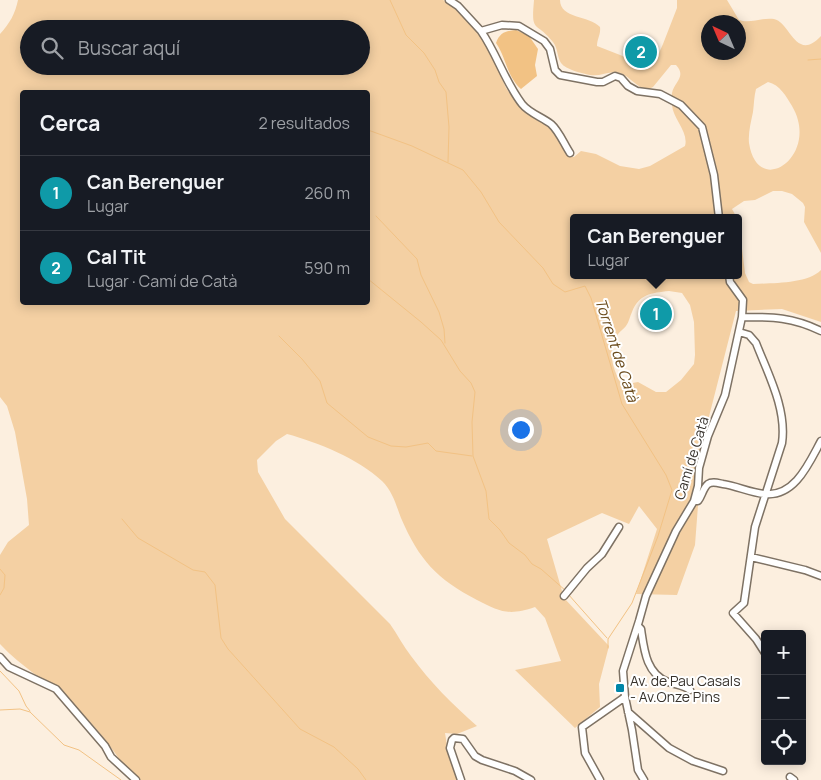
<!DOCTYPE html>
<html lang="es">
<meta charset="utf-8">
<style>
:root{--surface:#171b24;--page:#242831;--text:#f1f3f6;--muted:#9ea1a6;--line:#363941;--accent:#7c3aed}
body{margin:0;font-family:Manrope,sans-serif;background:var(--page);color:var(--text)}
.controls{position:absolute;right:15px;bottom:15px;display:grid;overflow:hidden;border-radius:5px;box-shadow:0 2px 12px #0003}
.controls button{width:45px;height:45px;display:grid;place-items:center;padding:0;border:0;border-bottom:1px solid var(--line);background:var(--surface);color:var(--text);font:25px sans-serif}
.compass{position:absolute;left:701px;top:15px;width:45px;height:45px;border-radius:50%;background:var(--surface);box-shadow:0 2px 12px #0003;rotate:316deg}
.you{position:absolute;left:520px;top:429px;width:18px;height:18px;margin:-12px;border:4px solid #fff;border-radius:50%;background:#1a73e8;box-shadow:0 0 0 8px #1a73e833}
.badge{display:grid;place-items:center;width:32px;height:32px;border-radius:50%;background:var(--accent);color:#fff;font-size:16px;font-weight:700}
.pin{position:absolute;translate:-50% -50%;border:2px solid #fff;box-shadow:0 1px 5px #0006}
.popup{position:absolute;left:570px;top:214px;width:172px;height:65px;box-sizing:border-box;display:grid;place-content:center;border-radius:5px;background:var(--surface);filter:drop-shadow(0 1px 4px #0005);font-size:16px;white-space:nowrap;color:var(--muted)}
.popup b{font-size:19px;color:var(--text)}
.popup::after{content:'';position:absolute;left:50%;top:100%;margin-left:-10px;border:10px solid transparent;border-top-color:var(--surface)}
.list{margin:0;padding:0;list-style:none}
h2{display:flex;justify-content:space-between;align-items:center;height:65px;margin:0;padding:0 20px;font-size:21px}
h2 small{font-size:16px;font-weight:400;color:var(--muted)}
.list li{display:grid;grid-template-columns:32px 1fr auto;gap:15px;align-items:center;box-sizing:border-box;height:75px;padding:0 20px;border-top:1px solid var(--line)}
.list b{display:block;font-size:19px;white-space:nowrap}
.list p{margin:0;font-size:16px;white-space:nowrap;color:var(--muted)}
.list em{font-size:16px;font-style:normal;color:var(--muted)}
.icon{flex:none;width:28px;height:28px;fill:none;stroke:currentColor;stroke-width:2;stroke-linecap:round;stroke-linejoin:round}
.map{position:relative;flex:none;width:821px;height:780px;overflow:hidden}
.search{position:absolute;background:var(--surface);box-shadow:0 2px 12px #0003;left:20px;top:20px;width:350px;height:55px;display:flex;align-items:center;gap:12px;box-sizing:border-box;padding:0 18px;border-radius:28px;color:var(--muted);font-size:19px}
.panel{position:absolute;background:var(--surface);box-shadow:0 2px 12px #0003;left:20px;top:90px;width:350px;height:215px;border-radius:5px}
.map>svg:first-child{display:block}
</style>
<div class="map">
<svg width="821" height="780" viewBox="0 0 821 780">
<rect width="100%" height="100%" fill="#fcefdf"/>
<path fill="#f4d0a3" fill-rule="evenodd" d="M18,0H443L451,4L471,24L487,44L506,88L521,109L543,121L556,136L569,157H574L581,151L596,154L620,166L639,169L650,166L685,146C689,132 673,119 672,105C672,102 671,97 672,93C674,82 687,77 676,65H671L653,87C640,94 632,77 620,73C610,70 600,77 590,75C582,73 566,70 561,63C557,57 558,48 553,42C535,20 531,34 534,0H560C560,19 589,15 600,27C601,34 597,39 597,46L638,62L652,60L659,53L663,44L677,8V0H727L739,20C750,24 763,17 774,19C790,22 796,63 821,36V253L804,222L805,207L803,203L792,194L782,191H773L755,200L744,201L732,209L737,218H574V275H738L739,224L745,273L749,282L753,284C773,283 807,284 821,270V322L782,309L736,311L703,440L695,545L677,595L636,594L657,529L639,506L629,524L602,513L547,539L564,598L609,646L599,684L600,707L575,728L515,670L561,661L545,618L535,607C509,616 500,612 477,600C437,579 419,560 401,518C396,505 393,492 382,481C359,459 317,442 287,434L276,441L257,460L258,472L285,519L390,624C398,635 403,646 411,656C430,682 453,705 477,726L457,734L445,733L449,758L459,780H131C128,770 121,762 115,753C102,735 86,716 69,701C47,681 21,667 0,644V555L8,542L29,525L27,499L15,432L7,406L0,397V34C10,23 15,14 18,0ZM708,22H738V52H708ZM29,29H361V66H29ZM768,82C780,85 786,96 792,106C821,155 758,200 749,143C748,133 751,122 753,112C754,104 754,97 756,89ZM22,92H368V302H22ZM669,291L682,293L690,305L694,322L695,355L694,364L681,380L666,392H656L638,382L622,385C613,371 606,349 618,334C620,331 624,329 626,326C629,322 630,316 632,312C639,294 651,293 669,291Z"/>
<path fill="#f2c284" d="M516,30L529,36L538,49L535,65L537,76L521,89C507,77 506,57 496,43C500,32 506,31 516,30Z"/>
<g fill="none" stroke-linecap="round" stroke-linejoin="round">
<path stroke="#f2c284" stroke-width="1" d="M390,0L406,35L424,53L435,70L439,82L446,92L449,127L448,162
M808,60L821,59
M368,130L412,146L463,170L481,192L499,222L543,268L553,284L565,292L585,286L591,298L622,404L666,475L672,490L658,536L632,603L608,639V648
M376,216L417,259L421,275L439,312L444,329L445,343
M368,279L421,322L441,340L460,371L471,383L475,392L472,422L473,456L486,491L489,519L500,530L509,543L525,555L532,564L541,569L566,591
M279,336L302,359L320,381L327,403L368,437L391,446L406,447L428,443L436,451L472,456
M122,519L138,538L193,570L205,572L215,585L221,638L228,649L300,729L334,747L358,769L366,780
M0,569L5,575L4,588L0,595
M568,594L607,638
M0,671L19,691L26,706L30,711
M0,710L20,709L30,712L64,745L79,750L121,780"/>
<defs>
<path id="minor" d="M449,0L458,6L481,31L502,25L519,26L544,41L550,49L555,70L560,75L597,82H603L615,76L621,78L628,86L637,91L660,94L681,105L702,127L714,175L719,218
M481,31C497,54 505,82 522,104C529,113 542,117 551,124C559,131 564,144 570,153
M742,317C773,317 792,317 821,331
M739,332L749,335L756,343C768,374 787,409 782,443L755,527L744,603L733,613L756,639L765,653
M694,501H698C702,496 703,488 708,484C712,481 718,483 723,484C737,486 751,493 765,494C795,497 809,463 821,441
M751,557L805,570L821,576
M564,596L587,568L602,554L619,527
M638,626L641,629C644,649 646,674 668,682C676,685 683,685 690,690
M0,657L9,667L56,689L105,746L111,757L136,780
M628,712L669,748L693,761L723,771
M790,777L794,780
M461,780L450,748L452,740L454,738L463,739L475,756L482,760L515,771L531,780
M600,780L585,753L582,727L625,697
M644,780L638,770L632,730L625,697L623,671L639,621L646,596L676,531L694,501L698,486L699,468L708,436L725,395L742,317L743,300L730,282L729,275"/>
</defs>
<use href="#minor" stroke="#7e7264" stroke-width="9"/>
<use href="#minor" stroke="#fff" stroke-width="6"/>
</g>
<rect fill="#0086a8" stroke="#fff" stroke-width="2" x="615" y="683" width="10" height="10" rx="2.5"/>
<g text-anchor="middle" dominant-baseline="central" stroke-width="4" stroke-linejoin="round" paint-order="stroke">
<g font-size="14" fill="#37322c" stroke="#fff">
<text transform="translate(691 458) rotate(-73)">Camí de Catà</text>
</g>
<g font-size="14" fill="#37322c" stroke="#fff" text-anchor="start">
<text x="630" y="680">Av. de Pau Casals<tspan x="630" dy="16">- Av.Onze Pins</tspan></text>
</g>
<g font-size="15" font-style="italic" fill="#6b4b1c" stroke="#fff">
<text transform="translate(617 350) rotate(72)">Torrent de Catà</text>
</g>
</g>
</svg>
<div class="controls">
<button>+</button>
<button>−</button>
<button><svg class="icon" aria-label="locate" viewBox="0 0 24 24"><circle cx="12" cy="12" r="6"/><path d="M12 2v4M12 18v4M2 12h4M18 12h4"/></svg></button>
</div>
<svg class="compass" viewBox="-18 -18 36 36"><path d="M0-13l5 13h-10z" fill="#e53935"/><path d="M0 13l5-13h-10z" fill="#9ea1a6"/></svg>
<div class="you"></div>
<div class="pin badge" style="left:656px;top:314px;background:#0f9aa8">1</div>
<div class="popup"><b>Can Berenguer</b>Lugar</div>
<div class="pin badge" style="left:641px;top:52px;background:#0f9aa8">2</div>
<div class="search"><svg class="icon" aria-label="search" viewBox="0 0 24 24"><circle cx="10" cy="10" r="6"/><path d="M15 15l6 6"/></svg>Buscar aquí</div>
<section class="panel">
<h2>Cerca<small>2 resultados</small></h2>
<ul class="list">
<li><span class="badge" style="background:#0f9aa8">1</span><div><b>Can Berenguer</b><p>Lugar</p></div><em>260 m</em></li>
<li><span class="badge" style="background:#0f9aa8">2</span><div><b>Cal Tit</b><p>Lugar · Camí de Catà</p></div><em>590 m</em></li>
</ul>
</section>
</div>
